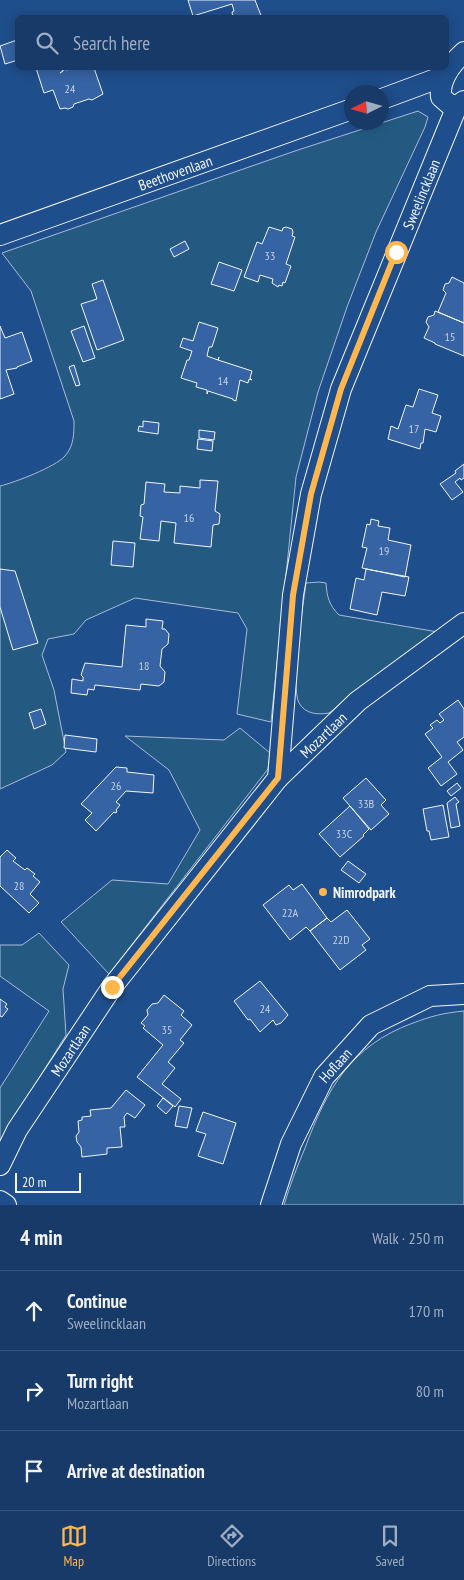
<!DOCTYPE html>
<meta charset="utf-8">
<style>
:root{--surface:#173a69;--page:#20416f;--text:#f1f3f6;--muted:#9eadc0;--line:#36547d;--accent:#ffb74d}
body{margin:0;font-family:"PT Sans Narrow",sans-serif;background:var(--page);color:var(--text)}
.compass{position:absolute;left:344px;top:85px;width:45px;height:45px;border-radius:50%;background:var(--surface);box-shadow:0 2px 12px #0003;rotate:265deg}
.scale{position:absolute;left:15px;bottom:12px;width:66px;box-sizing:border-box;padding-left:5px;border:2px solid #f2f6ff;border-top:0;font-size:14px;line-height:18px;white-space:nowrap;color:#f2f6ff;-webkit-text-stroke:4px #1f4e8c;paint-order:stroke}
.stop{position:absolute;width:15px;height:15px;margin:-11px;border:4px solid #ffb74d;border-radius:50%;background:#fff}
.stop.end{background:#ffb74d;border-color:#fff;box-shadow:0 1px 5px #0008}
.list{margin:0;padding:0;list-style:none}
h2{display:flex;justify-content:space-between;align-items:center;height:65px;margin:0;padding:0 20px;font-size:21px}
h2 small{font-size:16px;font-weight:400;color:var(--muted)}
.list li{display:grid;grid-template-columns:32px 1fr auto;gap:15px;align-items:center;box-sizing:border-box;height:80px;padding:0 20px;border-top:1px solid var(--line)}
.list b{display:block;font-size:19px;white-space:nowrap}
.list p{margin:0;font-size:16px;white-space:nowrap;color:var(--muted)}
.list em{font-size:16px;font-style:normal;color:var(--muted)}
.icon{flex:none;width:28px;height:28px;fill:none;stroke:currentColor;stroke-width:2;stroke-linecap:round;stroke-linejoin:round}
.map{position:relative;flex:none;width:464px;height:1205px;overflow:hidden}
.search{position:absolute;background:var(--surface);box-shadow:0 2px 12px #0003;left:15px;right:15px;top:15px;height:55px;display:flex;align-items:center;gap:12px;box-sizing:border-box;padding:0 18px;border-radius:8px;color:var(--muted);font-size:19px}
.sheet{height:305px;background:var(--surface)}
nav{display:flex;justify-content:space-around;align-items:center;box-sizing:border-box;height:70px;border-top:1px solid var(--line);background:var(--surface);font-size:14px;color:var(--muted)}
nav a{display:grid;justify-items:center;gap:2px}
nav .on{color:var(--accent)}
.map>svg:first-child{display:block}
</style>
<div class="map">
<svg width="464" height="1205" viewBox="0 0 464 1205">
<rect width="100%" height="100%" fill="#1f4e8c"/>
<path fill="#245a82" stroke="#a8bbd7" d="M418,111L428,117L425,127L376,232L347,307L318,392L296,477L271,722L237,714L247,629L238,613L135,598L86,620L74,634L48,639L42,655L54,690L66,752L52,765L0,789V486C16,482 55,467 65,456C74,446 74,433 74,421L31,291L2,253L295,151Z
M319,582L326,583C327,597 329,605 339,615L438,632L329,713C318,715 305,714 299,703C290,685 303,606 306,583Z
M240,728L270,753L268,769L109,974L61,922L112,880L168,884L200,830L169,770L125,736L224,740Z
M39,933L69,965L63,989L66,1035L0,1141V1088L49,1011L0,976V945H22Z
M464,1011V1205H284C290,1185 297,1167 305,1148C327,1089 350,1046 413,1023C432,1016 443,1013 464,1011Z"/>
<path fill="#3563a3" stroke="#f2f6ff" d="M188,0H255L262,18H233L232,12L234,11L232,4L193,16Z
M17,40L18,60L5,64L0,46Z
M36,68H62L63,71L60,73L63,71V69L65,68L66,70L74,68H94L103,94L92,100L89,99L74,104L73,107L68,109L65,108L60,109L53,90L44,93Z
M269,227L282,231L283,228L286,227L292,229L293,232L292,236L295,237L286,264L291,266L285,283L283,282L282,286L279,285L278,287L272,283L273,279L260,275L258,282L244,277L257,242L262,244Z
M185,241L189,249L174,257L170,249Z
M219,262L242,270L234,291L211,284Z
M452,277L464,283V323L438,312L446,293L443,290L445,284L449,283Z
M103,280L124,340L97,350L81,304L97,299L92,284Z
M435,311L464,323V356L435,344V343L424,338L429,327L426,322L428,317L434,315Z
M199,322L218,328L212,347H209L207,356L218,360L219,357L218,360L252,371L250,378L252,380L249,379L248,383L240,380L236,401L233,400V399L208,391L207,394V390L196,387L197,383L181,378L187,360H189L192,351L180,347L183,338L193,341Z
M0,326L5,338L22,332L32,361L17,367V368L6,370L14,394L0,399Z
M84,326L95,358L83,362L71,331Z
M74,365L80,385L76,386L69,367Z
M419,389L438,395L432,413L441,416L436,432L425,429L423,443H421L420,449L388,439L391,426L398,429L406,405L413,407Z
M143,421L159,423L158,434L138,431L139,426L143,427Z
M199,430L215,432L214,440L199,438Z
M198,439L213,441L212,451L197,449Z
M464,464V478L461,480L460,478L455,482L463,492L452,500L440,484L456,473L455,471Z
M200,480L218,481L215,511L220,514L219,524L213,525L211,547L174,543L176,523L161,521L159,541L140,539L143,517L140,516L141,505L144,504L146,482L165,484L164,492L180,493V486L200,488Z
M371,519L379,521L378,526L390,528L388,540L411,545L405,577L362,568L367,548L362,547L367,524L370,525Z
M113,541L135,543L133,567L111,565Z
M0,569L15,571L38,643L13,650L0,607Z
M366,569L409,577L405,596L382,592L377,615L350,609L356,578L364,580Z
M146,619L163,621L162,629H165L169,634L168,644L162,649L160,666L165,672L164,682L159,686L141,684L140,690L95,685L94,690L88,689L87,695L71,693L72,679L83,681V677L81,675L85,663L122,667L126,625L146,627Z
M458,700L464,709V737L457,742L463,750L448,762L457,774L441,786L428,768L442,757L425,734L433,728L430,725L437,720L440,723L444,720L439,714Z
M41,709L46,724L34,729L29,713Z
M65,735L97,739L96,752L64,748Z
M116,767L127,768V772L154,775L153,793L126,791L116,802L120,805L116,810L117,811L116,813L114,812L96,831L85,820L92,813L81,804Z
M366,778L386,800L381,805L389,814L371,830L343,798Z
M457,783L461,788L451,796L447,791Z
M455,797L459,802L456,804L460,826L451,828L447,803Z
M443,805L449,837L431,840L429,831H427L423,809Z
M350,806L369,829L363,835L364,836L340,857L319,834Z
M7,850L16,858L13,861L25,870L27,868L35,874L33,876L40,882L30,894L39,903L29,913L0,886V857Z
M348,861L366,874L359,883L341,870Z
M302,884L327,918L310,931L306,927L290,940L263,905L289,885L293,890Z
M347,910L370,939L362,945L366,950L340,970L310,931L327,918L331,922Z
M260,981L288,1015L281,1023L276,1025L273,1020L260,1032L250,1019L248,1020L234,1001Z
M164,995L184,1011L181,1015L192,1025L180,1040L184,1043L168,1062L175,1068L162,1084L181,1099L175,1107L137,1077L163,1045L143,1028L145,1026L141,1023L148,1015L147,1010L152,1004L158,1003Z
M0,999L7,1004L5,1007L8,1009L2,1017L0,1016Z
M126,1090L145,1105L135,1118L127,1113L124,1117L125,1127H120L122,1147L107,1148V1154L82,1157L81,1147L77,1142L76,1136L79,1132L78,1121L82,1120V1117L91,1116L90,1110L111,1108Z
M163,1098L173,1106L166,1114L157,1106Z
M179,1106L192,1108L187,1128L175,1126Z
M203,1112L236,1123L223,1164L198,1156L206,1134L196,1131Z"/>
<g fill="none" stroke-linecap="round" stroke-linejoin="round">
<defs>
<g id="street">
<path d="M464,52C451,64 439,79 441,97L449,104L457,106L464,101"/>
<path d="M382,99L444,76"/>
<path id="s1" d="M0,235L352,109"/>
<path id="s2" d="M278,778L293,595L311,494L341,389L457,106"/>
<path id="s3" d="M0,1165L17,1130L112,987L278,778L358,701L464,623"/>
<path d="M0,1201L6,1205"/>
<path id="s4" d="M271,1205L291,1144L324,1077L371,1025L430,996L464,994"/>
</g>
</defs>
<use href="#street" stroke="#f2f6ff" stroke-width="22"/>
<use href="#street" stroke="#1f4e8c" stroke-width="20"/>
</g>
<g fill="none" stroke-linecap="round" stroke-linejoin="round">
<path stroke="#ffb74d" stroke-width="6" d="M112,987L278,778L293,595L311,494L341,389L396,252"/>
</g>
<circle fill="#ffb74d" stroke="#1f4e8c" stroke-width="2" cx="323" cy="892" r="5"/>
<g text-anchor="middle" dominant-baseline="central" stroke-width="4" stroke-linejoin="round" paint-order="stroke">
<g font-size="12" fill="#c3d1e8">
<text x="70" y="88">24</text>
<text x="270" y="255">33</text>
<text x="450" y="336">15</text>
<text x="223" y="380">14</text>
<text x="414" y="428">17</text>
<text x="189" y="517">16</text>
<text x="384" y="550">19</text>
<text x="144" y="665">18</text>
<text x="116" y="785">26</text>
<text x="366" y="803">33B</text>
<text x="344" y="833">33C</text>
<text x="19" y="885">28</text>
<text x="290" y="912">22A</text>
<text x="341" y="939">22D</text>
<text x="265" y="1008">24</text>
<text x="167" y="1029">35</text>
</g>
<g font-size="15" fill="#f2f6ff" stroke="#1f4e8c">
<text stroke="none"><textPath href="#s1" startOffset="186">Beethovenlaan</textPath></text>
<text stroke="none"><textPath href="#s2" startOffset="606">Sweelincklaan</textPath></text>
<text stroke="none"><textPath href="#s3" startOffset="540">Mozartlaan</textPath></text>
<text stroke="none"><textPath href="#s3" startOffset="135">Mozartlaan</textPath></text>
<text stroke="none"><textPath href="#s4" startOffset="155">Hoflaan</textPath></text>
</g>
<g font-size="15" font-weight="bold" fill="#f2f6ff" stroke="#1f4e8c" text-anchor="start">
<text x="333" y="892">Nimrodpark</text>
</g>
</g>
</svg>
<svg class="compass" viewBox="-18 -18 36 36"><path d="M0-13l5 13h-10z" fill="#e53935"/><path d="M0 13l5-13h-10z" fill="#9eadc0"/></svg>
<div class="scale">20 m</div>
<div class="stop" style="left:396px;top:252px"></div>
<div class="stop end" style="left:112px;top:987px"></div>
<div class="search"><svg class="icon" aria-label="search" viewBox="0 0 24 24"><circle cx="10" cy="10" r="6"/><path d="M15 15l6 6"/></svg>Search here</div>
</div>
<section class="sheet">
<h2>4 min<small>Walk · 250 m</small></h2>
<ul class="list">
<li><svg class="icon" aria-label="ahead" viewBox="0 0 24 24"><path d="M12 20V5M6 11l6-6 6 6"/></svg><div><b>Continue</b><p>Sweelincklaan</p></div><em>170 m</em></li>
<li><svg class="icon" aria-label="right" viewBox="0 0 24 24"><path d="M7 20v-9h11M14 6l5 5-5 5"/></svg><div><b>Turn right</b><p>Mozartlaan</p></div><em>80 m</em></li>
<li><svg class="icon" aria-label="arrive" viewBox="0 0 24 24"><path d="M6 21V4h12l-3 4 3 4H6"/></svg><div><b>Arrive at destination</b></div></li>
</ul>
</section>
<nav>
<a class="on"><svg class="icon" aria-label="map" viewBox="0 0 24 24"><path d="M3 6l6-2 6 2 6-2v14l-6 2-6-2-6 2zM9 4v14M15 6v14"/></svg>Map</a>
<a><svg class="icon" aria-label="directions" viewBox="0 0 24 24"><path d="M12 3l9 9-9 9-9-9zM9 14v-3h6M13 9l2 2-2 2"/></svg>Directions</a>
<a><svg class="icon" aria-label="saved" viewBox="0 0 24 24"><path d="M7 4h10v16l-5-4-5 4z"/></svg>Saved</a>
</nav>
